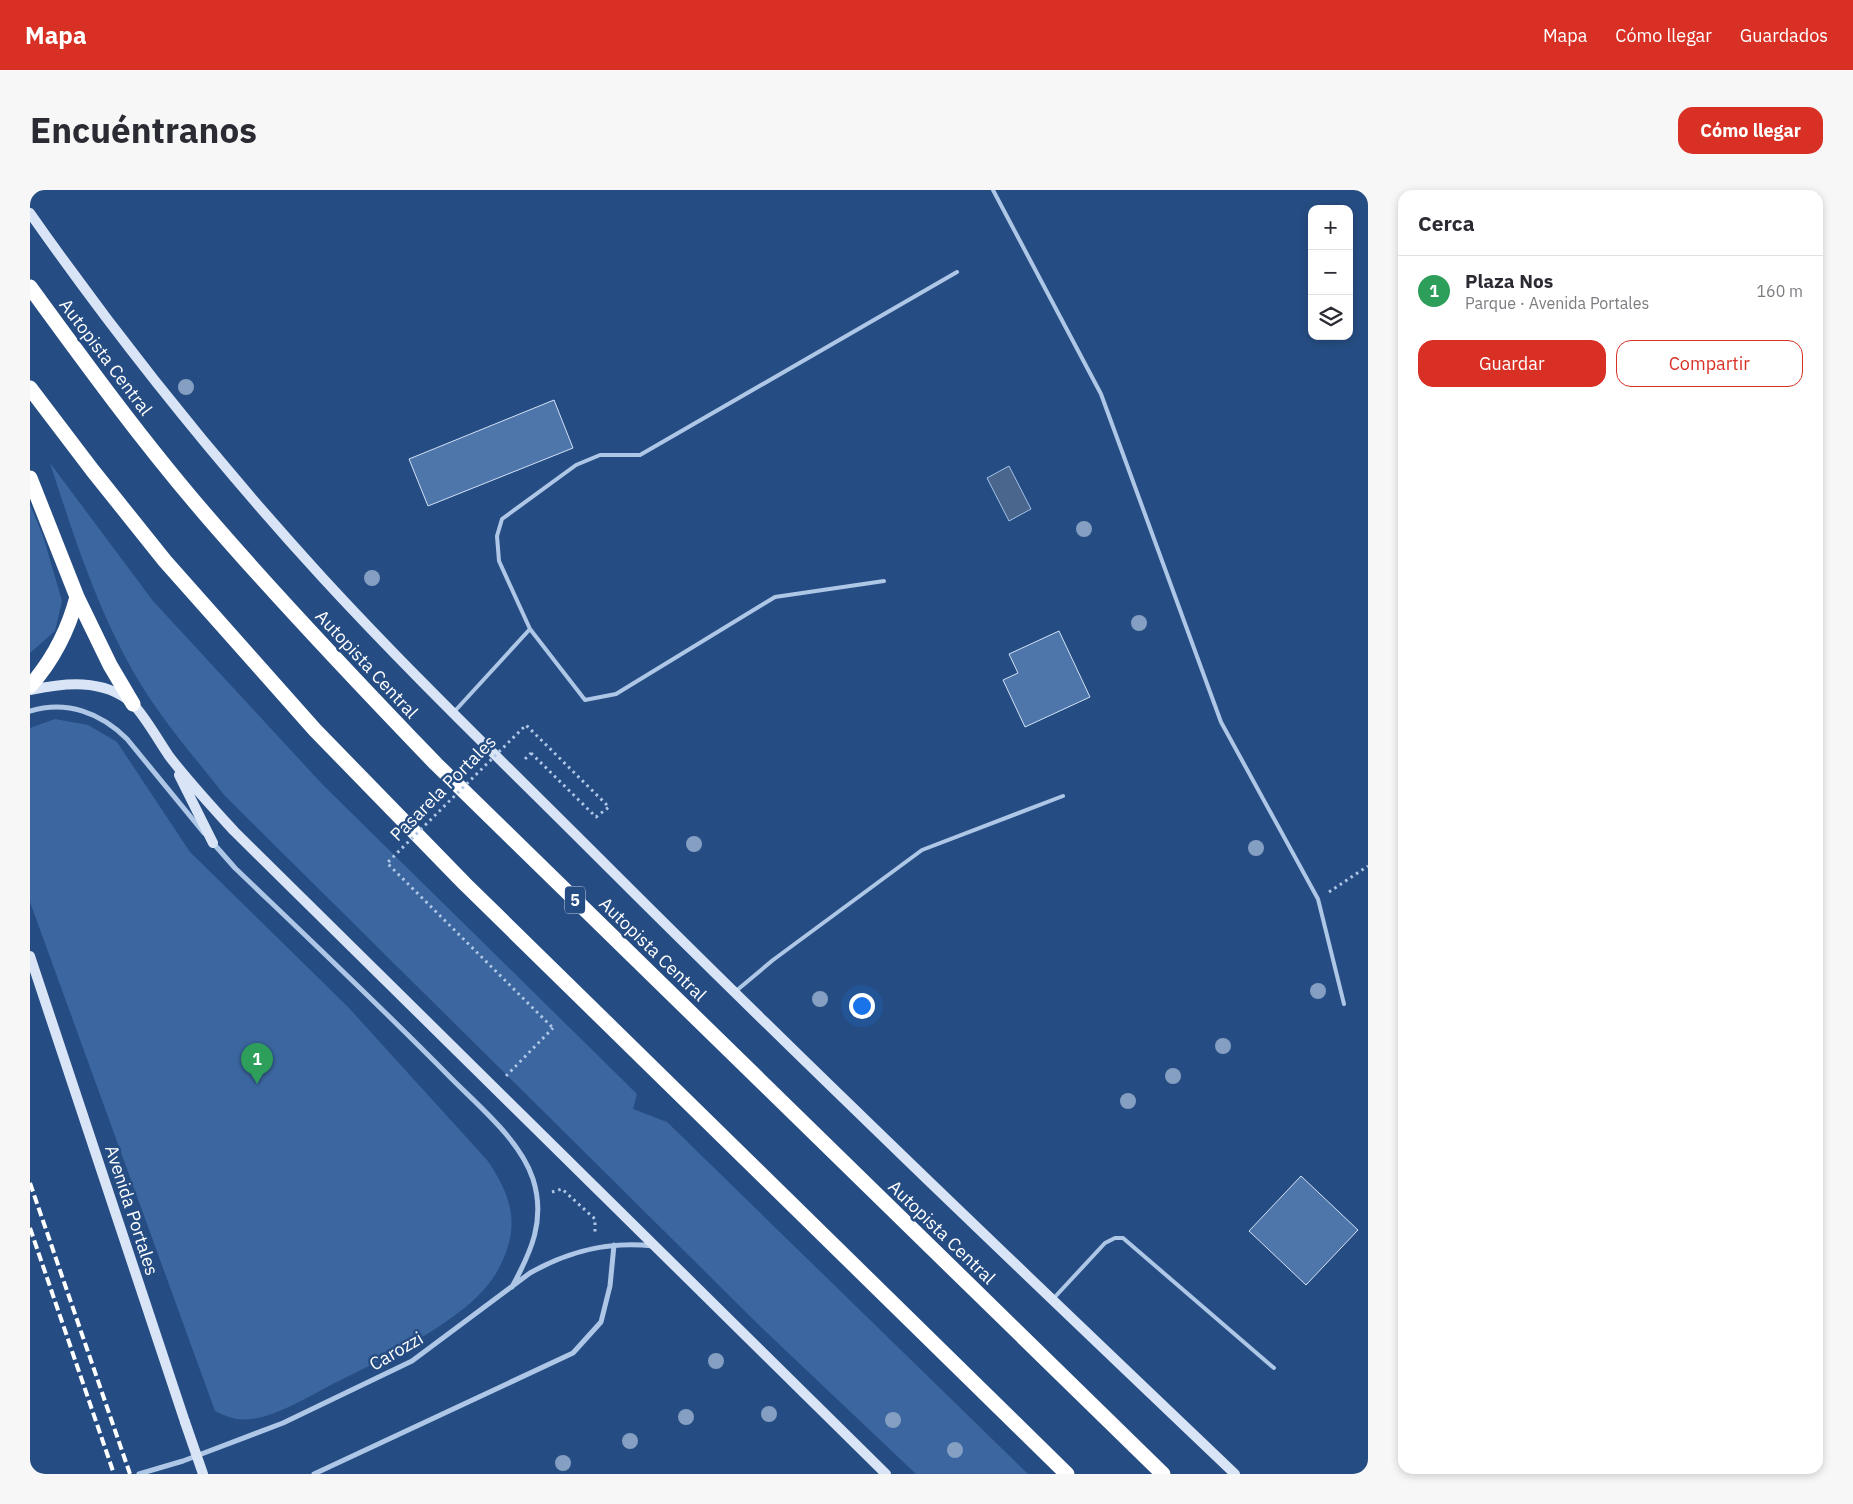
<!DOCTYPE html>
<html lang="es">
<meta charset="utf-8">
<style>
:root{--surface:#fff;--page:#f7f7f7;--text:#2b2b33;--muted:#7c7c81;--line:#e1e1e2;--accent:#d93025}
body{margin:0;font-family:"IBM Plex Sans",sans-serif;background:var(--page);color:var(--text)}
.controls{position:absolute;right:15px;top:15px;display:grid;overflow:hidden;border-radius:10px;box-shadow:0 2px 8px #0003}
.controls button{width:45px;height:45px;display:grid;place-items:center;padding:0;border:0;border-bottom:1px solid var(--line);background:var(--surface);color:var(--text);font:25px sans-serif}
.you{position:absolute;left:831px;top:815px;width:18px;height:18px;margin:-12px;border:4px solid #fff;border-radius:50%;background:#1a73e8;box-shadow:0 0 0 8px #1a73e833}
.badge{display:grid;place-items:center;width:32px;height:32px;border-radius:50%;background:var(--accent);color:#fff;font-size:16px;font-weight:700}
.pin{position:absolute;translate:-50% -41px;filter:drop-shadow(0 1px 2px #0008)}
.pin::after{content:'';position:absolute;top:26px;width:18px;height:15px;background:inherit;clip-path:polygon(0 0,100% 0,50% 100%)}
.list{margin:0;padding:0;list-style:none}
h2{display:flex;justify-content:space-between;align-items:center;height:65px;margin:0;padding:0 20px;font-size:21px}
h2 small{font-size:16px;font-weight:400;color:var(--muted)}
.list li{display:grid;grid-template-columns:32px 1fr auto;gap:15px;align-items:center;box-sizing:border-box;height:70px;padding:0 20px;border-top:1px solid var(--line)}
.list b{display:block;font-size:19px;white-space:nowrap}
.list p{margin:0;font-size:16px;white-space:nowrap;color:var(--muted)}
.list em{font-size:16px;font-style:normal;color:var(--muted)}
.actions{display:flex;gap:10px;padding:15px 20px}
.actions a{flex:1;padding:11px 0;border:1px solid var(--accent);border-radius:15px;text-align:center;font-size:18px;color:var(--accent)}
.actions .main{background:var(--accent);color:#fff}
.icon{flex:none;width:28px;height:28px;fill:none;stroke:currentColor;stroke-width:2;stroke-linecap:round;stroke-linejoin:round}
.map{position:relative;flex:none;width:1338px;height:1284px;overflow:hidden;border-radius:15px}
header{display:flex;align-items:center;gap:30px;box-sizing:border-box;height:70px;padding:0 25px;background:var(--accent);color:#fff}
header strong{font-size:24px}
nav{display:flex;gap:28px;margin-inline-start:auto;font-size:18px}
.intro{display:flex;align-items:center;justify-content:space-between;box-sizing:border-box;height:120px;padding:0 30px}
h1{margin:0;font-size:35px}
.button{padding:12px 22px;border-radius:15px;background:var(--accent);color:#fff;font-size:18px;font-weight:700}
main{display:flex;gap:30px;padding:0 30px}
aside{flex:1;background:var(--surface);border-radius:15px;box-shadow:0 2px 8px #0003}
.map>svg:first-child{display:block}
</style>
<header>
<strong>Mapa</strong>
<nav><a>Mapa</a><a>Cómo llegar</a><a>Guardados</a></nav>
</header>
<div class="intro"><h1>Encuéntranos</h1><a class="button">Cómo llegar</a></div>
<main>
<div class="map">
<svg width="1338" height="1284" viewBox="0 0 1338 1284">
<rect width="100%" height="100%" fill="#264d83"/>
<path fill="#3b66a0" d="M20,273L123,411L293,595L607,904L603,919L637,932L998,1284H886L732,1138L195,606C172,576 146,547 125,516C75,444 47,356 20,273Z
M0,314L14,349L32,411L25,441L0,463Z
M25,529L58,535L87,552L160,662L318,817L457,970C483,1008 491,1037 468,1080C442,1129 350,1170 301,1195C280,1206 245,1227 221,1229C207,1231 197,1227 185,1221L0,712V538Z"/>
<path fill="#4b668d" stroke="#a3c2e8" d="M979,276L1001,319L979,331L957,288Z"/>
<path fill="#4f76ab" stroke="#d2e2f6" d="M524,210L543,258L398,316L379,269Z
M1029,441L1060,507L995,537L973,490L988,483L979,464Z
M1271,986L1328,1040L1276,1095L1219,1041Z"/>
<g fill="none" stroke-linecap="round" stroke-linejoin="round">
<path stroke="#afc7e7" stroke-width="3" stroke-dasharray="2.5 4" stroke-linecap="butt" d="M495,569L501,563
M1299,702L1338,676
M476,886L523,838
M522,1002L532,999L565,1029V1043"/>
<path stroke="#afc7e7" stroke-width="4" d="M963,0L1071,204L1191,532L1288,709L1314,814
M854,391L745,407L586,504L555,510L500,439L469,371L467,346L472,329L546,275L570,265H610L927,82
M424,522L500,439
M706,801L743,770L892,660L1033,606
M1023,1109L1075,1053L1085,1048H1093L1244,1178"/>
<path stroke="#afc7e7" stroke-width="5" d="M0,521C37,510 71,523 97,549L174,643
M183,653L205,678C276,746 348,814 417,884C446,914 490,949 503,989C516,1030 501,1062 482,1097
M109,1284L153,1271L253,1233L382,1171L500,1083C539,1061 578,1051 623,1056
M284,1284L543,1163L571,1132L580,1096L584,1055"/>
<path stroke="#d9e5f6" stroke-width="10" d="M0,23C89,150 186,271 291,386C380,483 475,574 568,667C777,876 991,1080 1205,1284
M0,500C34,493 73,488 102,513C115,526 128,550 139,566C159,592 182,617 204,641L856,1284
M149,585L183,653
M0,766L155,1232"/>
<path stroke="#fff" stroke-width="15" d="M0,97C56,174 113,252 175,324C249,410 327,492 406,574L1133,1284
M0,198L63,281L135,371L285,540L435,694L1037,1284
M0,288L47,407L80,475L103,514
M0,496C23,470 38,441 47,407"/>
<path stroke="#fff" stroke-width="4" stroke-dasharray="9 4" stroke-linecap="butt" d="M0,993L100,1284
M0,1038L84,1284"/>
<path stroke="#afc7e7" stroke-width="3" stroke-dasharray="2.5 4" stroke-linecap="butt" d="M501,563L566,627L579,617L496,535L357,673L523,838"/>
<path stroke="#d9e5f6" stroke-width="10" d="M155,1232L173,1284"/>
</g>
<g fill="#859fc2">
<circle cx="156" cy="197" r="8"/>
<circle cx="1054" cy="339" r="8"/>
<circle cx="342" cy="388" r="8"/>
<circle cx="1109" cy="433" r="8"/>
<circle cx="664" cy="654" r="8"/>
<circle cx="1226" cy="658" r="8"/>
<circle cx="1288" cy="801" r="8"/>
<circle cx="790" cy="809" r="8"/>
<circle cx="1193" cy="856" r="8"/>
<circle cx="1143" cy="886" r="8"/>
<circle cx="1098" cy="911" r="8"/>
<circle cx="686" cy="1171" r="8"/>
<circle cx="739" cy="1224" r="8"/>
<circle cx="656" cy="1227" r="8"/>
<circle cx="863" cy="1230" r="8"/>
<circle cx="600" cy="1251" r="8"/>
<circle cx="925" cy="1260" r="8"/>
<circle cx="533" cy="1273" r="8"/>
</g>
<g text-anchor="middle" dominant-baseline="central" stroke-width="5" stroke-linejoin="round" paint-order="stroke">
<rect fill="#264d83" stroke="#becada" stroke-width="1" x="535" y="696.5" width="20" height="27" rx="4"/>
<g font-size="16" font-weight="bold" fill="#fff">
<text x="545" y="710">5</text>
</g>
<g font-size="18" fill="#fff" stroke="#264d83">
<text transform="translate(76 167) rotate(53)">Autopista Central</text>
<text transform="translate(337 474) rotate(47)">Autopista Central</text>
<text transform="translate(413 598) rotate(-45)">Pasarela Portales</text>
<text transform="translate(623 759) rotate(44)">Autopista Central</text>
<text transform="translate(102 1020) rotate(72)">Avenida Portales</text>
<text transform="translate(912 1042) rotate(44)">Autopista Central</text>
<text transform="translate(366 1161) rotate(-30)">Carozzi</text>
</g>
</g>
</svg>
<div class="controls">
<button>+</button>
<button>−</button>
<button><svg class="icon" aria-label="layers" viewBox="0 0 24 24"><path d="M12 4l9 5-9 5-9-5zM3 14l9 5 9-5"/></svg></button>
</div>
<div class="you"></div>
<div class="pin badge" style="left:227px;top:894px;background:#2e9e5b">1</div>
</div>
<aside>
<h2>Cerca<small></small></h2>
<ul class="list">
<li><span class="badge" style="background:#2e9e5b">1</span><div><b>Plaza Nos</b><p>Parque · Avenida Portales</p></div><em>160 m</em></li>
</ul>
<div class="actions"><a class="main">Guardar</a><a>Compartir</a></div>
</aside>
</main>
